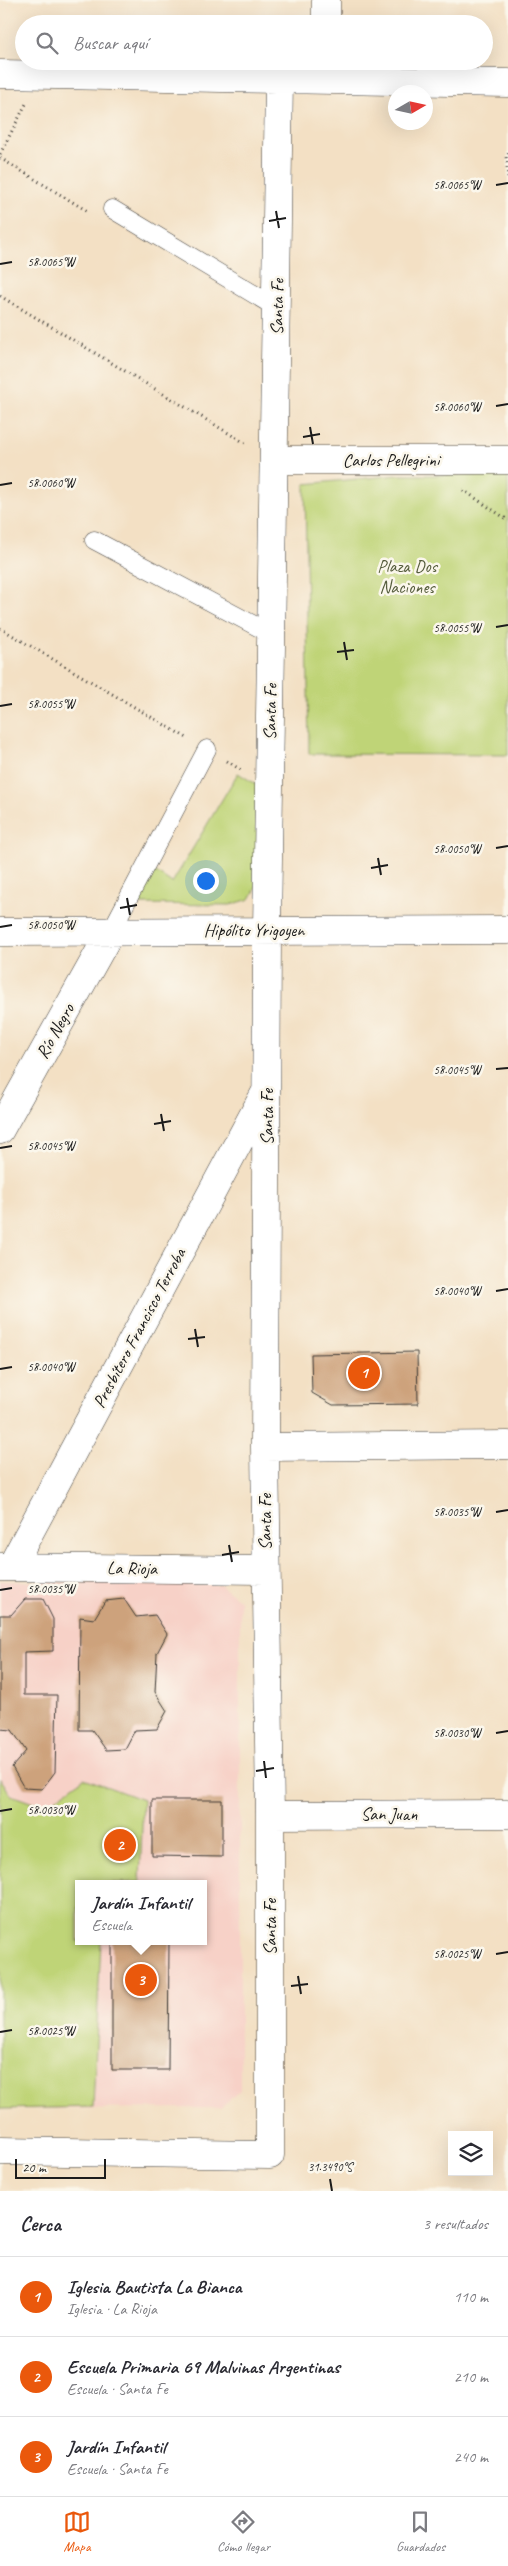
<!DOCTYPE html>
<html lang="es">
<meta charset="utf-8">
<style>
:root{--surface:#fff;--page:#f2f2f3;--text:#2b2b33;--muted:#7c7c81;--line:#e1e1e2;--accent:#ea580c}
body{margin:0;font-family:Caveat,sans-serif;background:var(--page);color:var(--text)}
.controls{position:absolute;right:15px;bottom:15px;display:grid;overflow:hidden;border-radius:0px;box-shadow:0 5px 20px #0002}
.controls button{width:45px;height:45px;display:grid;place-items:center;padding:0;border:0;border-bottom:1px solid var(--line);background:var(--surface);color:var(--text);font:25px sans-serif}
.compass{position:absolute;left:388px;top:85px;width:45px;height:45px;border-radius:50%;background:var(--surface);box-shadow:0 5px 20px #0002;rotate:81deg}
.scale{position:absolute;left:15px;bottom:12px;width:91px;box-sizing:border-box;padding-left:5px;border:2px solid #1c1c1c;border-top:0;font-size:14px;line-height:18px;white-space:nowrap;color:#1c1c1c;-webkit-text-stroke:4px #fbf7ec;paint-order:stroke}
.you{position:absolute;left:205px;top:880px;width:18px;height:18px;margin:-12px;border:4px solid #fff;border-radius:50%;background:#1a73e8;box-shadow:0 0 0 8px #1a73e833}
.badge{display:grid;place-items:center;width:32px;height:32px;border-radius:50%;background:var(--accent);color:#fff;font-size:16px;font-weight:700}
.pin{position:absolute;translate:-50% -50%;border:2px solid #fff;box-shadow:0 1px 5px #0006}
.popup{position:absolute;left:75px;top:1880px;width:132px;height:65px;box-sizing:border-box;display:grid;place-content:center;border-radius:0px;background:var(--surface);filter:drop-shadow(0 1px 4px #0005);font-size:16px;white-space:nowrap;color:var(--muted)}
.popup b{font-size:19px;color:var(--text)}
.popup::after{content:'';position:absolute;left:50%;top:100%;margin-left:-10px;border:10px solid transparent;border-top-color:var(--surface)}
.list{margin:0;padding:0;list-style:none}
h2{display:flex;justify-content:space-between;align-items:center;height:65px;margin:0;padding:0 20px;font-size:21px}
h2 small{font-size:16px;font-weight:400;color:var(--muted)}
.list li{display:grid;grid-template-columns:32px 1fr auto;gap:15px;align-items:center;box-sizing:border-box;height:80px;padding:0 20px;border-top:1px solid var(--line)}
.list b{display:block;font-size:19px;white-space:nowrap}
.list p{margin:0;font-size:16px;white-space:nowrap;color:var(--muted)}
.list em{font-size:16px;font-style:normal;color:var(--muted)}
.icon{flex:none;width:28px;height:28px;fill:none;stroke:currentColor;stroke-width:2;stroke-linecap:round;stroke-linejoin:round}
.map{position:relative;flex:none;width:508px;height:2191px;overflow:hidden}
.search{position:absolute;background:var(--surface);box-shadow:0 5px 20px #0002;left:15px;right:15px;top:15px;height:55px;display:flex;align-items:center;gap:12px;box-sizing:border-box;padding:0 18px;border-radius:28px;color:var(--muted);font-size:19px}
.sheet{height:305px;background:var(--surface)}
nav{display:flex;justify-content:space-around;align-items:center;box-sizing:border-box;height:70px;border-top:1px solid var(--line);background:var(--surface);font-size:14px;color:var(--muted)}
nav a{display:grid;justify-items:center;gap:2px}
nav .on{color:var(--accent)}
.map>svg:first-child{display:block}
</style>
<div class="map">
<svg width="508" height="2191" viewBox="0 0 508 2191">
<rect width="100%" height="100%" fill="#fbf7ec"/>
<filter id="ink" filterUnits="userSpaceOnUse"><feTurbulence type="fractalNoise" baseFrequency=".02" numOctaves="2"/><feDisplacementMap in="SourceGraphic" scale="10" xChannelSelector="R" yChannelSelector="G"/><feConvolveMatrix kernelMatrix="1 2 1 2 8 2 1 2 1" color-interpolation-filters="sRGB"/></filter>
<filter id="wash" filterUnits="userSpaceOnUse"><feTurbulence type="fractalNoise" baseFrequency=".0096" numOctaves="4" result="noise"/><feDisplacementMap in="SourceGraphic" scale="20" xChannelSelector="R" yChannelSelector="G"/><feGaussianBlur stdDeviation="1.12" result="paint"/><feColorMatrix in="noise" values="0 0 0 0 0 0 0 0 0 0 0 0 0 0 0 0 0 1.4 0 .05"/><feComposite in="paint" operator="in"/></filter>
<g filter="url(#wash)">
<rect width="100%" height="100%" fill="#f3e0c4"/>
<path fill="#f7d1c7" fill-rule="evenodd" d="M0,1581L220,1585L240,1600V2090L221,2108L0,2109ZM78,1884H204V1941H78Z"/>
<path fill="#bfd477" stroke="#6e784a" d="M399,475H508V755L309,754L305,484Z
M238,773L257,785L259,883L250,899L230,905L138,904L153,870L172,883Z
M0,1778L11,1795L44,1807L84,1778L143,1800L140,1882L78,1884V1941H101L93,2107L0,2109Z"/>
<g id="blocks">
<path fill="#cda27b" d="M417,1352L418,1404L333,1405L312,1393L311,1354Z
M25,1599H43L53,1619V1651L24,1652V1695H57L55,1772L42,1789L24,1788L12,1767L26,1751L12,1730L0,1729V1615H11Z
M124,1599L136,1617L155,1615L167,1634L157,1653L155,1692L167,1711L157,1729L135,1730L125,1749L106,1750L92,1730H79L80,1617L94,1619L105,1601Z
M152,1800H222V1857L152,1856Z
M112,1941H169L168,2070H112Z"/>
</g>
</g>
<g filter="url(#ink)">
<use href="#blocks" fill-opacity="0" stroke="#3c3935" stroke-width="1"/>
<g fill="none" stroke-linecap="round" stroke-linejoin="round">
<defs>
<path id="lane" d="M112,209L277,308
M94,540L271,634
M111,931L207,749"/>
<path id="street" d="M326,0V24
M0,74L508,83
M274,460H508
M0,932L508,930
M0,1130L111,931
M265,1447L508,1445
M0,1567L265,1570
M11,1567L265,1093
M270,1815L508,1814
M0,2151L270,2155V1815L265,1447L267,930L279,79"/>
</defs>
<use href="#lane" stroke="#3c3935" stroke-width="19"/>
<use href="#street" stroke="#3c3935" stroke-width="29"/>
<path stroke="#3c3935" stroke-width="3" stroke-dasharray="1 4" stroke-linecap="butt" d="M508,153L506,155L508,178
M0,154L26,104
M0,158L89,212
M0,296L245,443
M463,490L508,520
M0,628L187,738
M227,761L241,770"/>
<use href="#lane" stroke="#fff" stroke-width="18"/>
<use href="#street" stroke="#fff" stroke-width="28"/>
</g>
</g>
<path fill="none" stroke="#1c1c1c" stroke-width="2" d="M496,185L508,183M276,211L279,228M269,221L286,218M0,264L12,262M496,406L508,404M310,427L313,444M303,437L320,434M0,485L12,483M496,627L508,625M344,642L347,660M337,652L354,650M0,706L12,704M496,848L508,846M378,858L381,875M371,868L388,865M127,898L130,915M120,908L137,905M0,927L12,925M496,1069L508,1068M161,1114L164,1131M154,1124L171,1121M0,1148L12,1146M496,1291L508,1289M195,1329L198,1347M188,1339L205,1337M0,1369L12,1367M496,1512L508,1510M229,1545L232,1562M222,1555L239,1552M0,1590L12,1588M496,1733L508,1731M264,1761L266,1778M256,1771L274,1768M0,1811L12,1809M496,1954L508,1952M298,1976L301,1994M291,1986L308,1984M0,2032L12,2030M330,2179L332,2191"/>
<g text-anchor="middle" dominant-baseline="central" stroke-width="5" stroke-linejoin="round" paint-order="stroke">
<g font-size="18" fill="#1c1c1c" stroke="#fbf7ec">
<text transform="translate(277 307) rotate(-89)">Santa Fe</text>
<text x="391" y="460">Carlos Pellegrini</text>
<text transform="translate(270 712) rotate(-89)">Santa Fe</text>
<text x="254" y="930">Hipólito Yrigoyen</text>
<text transform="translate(55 1031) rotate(-61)">Río Negro</text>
<text transform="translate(267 1117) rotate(-90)">Santa Fe</text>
<text transform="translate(139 1328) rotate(-62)">Presbítero Francisco Terroba</text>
<text transform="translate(265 1522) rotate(-90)">Santa Fe</text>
<text transform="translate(132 1568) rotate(1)">La Rioja</text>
<text x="389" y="1814">San Juan</text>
<text transform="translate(270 1927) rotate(-90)">Santa Fe</text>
</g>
<g font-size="18" fill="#555c3c" stroke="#fbf7ec">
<text x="407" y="566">Plaza Dos<tspan x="407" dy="21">Naciones</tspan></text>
</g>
</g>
<g font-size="12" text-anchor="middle" fill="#1c1c1c" stroke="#fbf7ec" stroke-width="5" stroke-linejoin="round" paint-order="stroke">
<text x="457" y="189">58.0065°W</text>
<text x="51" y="266">58.0065°W</text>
<text x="457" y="411">58.0060°W</text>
<text x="51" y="487">58.0060°W</text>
<text x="457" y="632">58.0055°W</text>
<text x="51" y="708">58.0055°W</text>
<text x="457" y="853">58.0050°W</text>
<text x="51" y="929">58.0050°W</text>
<text x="457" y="1074">58.0045°W</text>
<text x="51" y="1150">58.0045°W</text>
<text x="457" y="1295">58.0040°W</text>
<text x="51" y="1371">58.0040°W</text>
<text x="457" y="1516">58.0035°W</text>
<text x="51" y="1593">58.0035°W</text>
<text x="457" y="1737">58.0030°W</text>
<text x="51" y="1814">58.0030°W</text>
<text x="457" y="1958">58.0025°W</text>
<text x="51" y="2035">58.0025°W</text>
<text x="330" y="2171">31.3490°S</text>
</g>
</svg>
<div class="controls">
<button><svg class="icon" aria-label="layers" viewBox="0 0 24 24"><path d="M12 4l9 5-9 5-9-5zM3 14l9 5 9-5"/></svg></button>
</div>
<svg class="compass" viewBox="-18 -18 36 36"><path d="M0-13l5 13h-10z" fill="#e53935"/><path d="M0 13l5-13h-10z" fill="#7c7c81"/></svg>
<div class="scale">20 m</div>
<div class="you"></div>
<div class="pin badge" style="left:364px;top:1373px">1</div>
<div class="pin badge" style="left:120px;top:1845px">2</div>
<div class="pin badge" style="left:141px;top:1980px">3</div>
<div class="popup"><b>Jardín Infantil</b>Escuela</div>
<div class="search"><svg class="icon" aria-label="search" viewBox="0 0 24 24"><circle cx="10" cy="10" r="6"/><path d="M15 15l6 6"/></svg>Buscar aquí</div>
</div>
<section class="sheet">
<h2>Cerca<small>3 resultados</small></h2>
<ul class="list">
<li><span class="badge">1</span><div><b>Iglesia Bautista La Bianca</b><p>Iglesia · La Rioja</p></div><em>110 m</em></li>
<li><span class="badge">2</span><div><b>Escuela Primaria 69 Malvinas Argentinas</b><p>Escuela · Santa Fe</p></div><em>210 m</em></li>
<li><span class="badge">3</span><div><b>Jardín Infantil</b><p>Escuela · Santa Fe</p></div><em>240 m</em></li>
</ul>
</section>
<nav>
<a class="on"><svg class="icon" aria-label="map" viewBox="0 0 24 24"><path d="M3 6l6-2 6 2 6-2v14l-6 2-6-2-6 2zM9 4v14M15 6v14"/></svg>Mapa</a>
<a><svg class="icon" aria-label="directions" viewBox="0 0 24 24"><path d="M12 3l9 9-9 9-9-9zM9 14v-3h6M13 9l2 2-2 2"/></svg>Cómo llegar</a>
<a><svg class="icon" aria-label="saved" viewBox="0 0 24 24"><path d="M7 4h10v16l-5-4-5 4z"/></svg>Guardados</a>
</nav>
